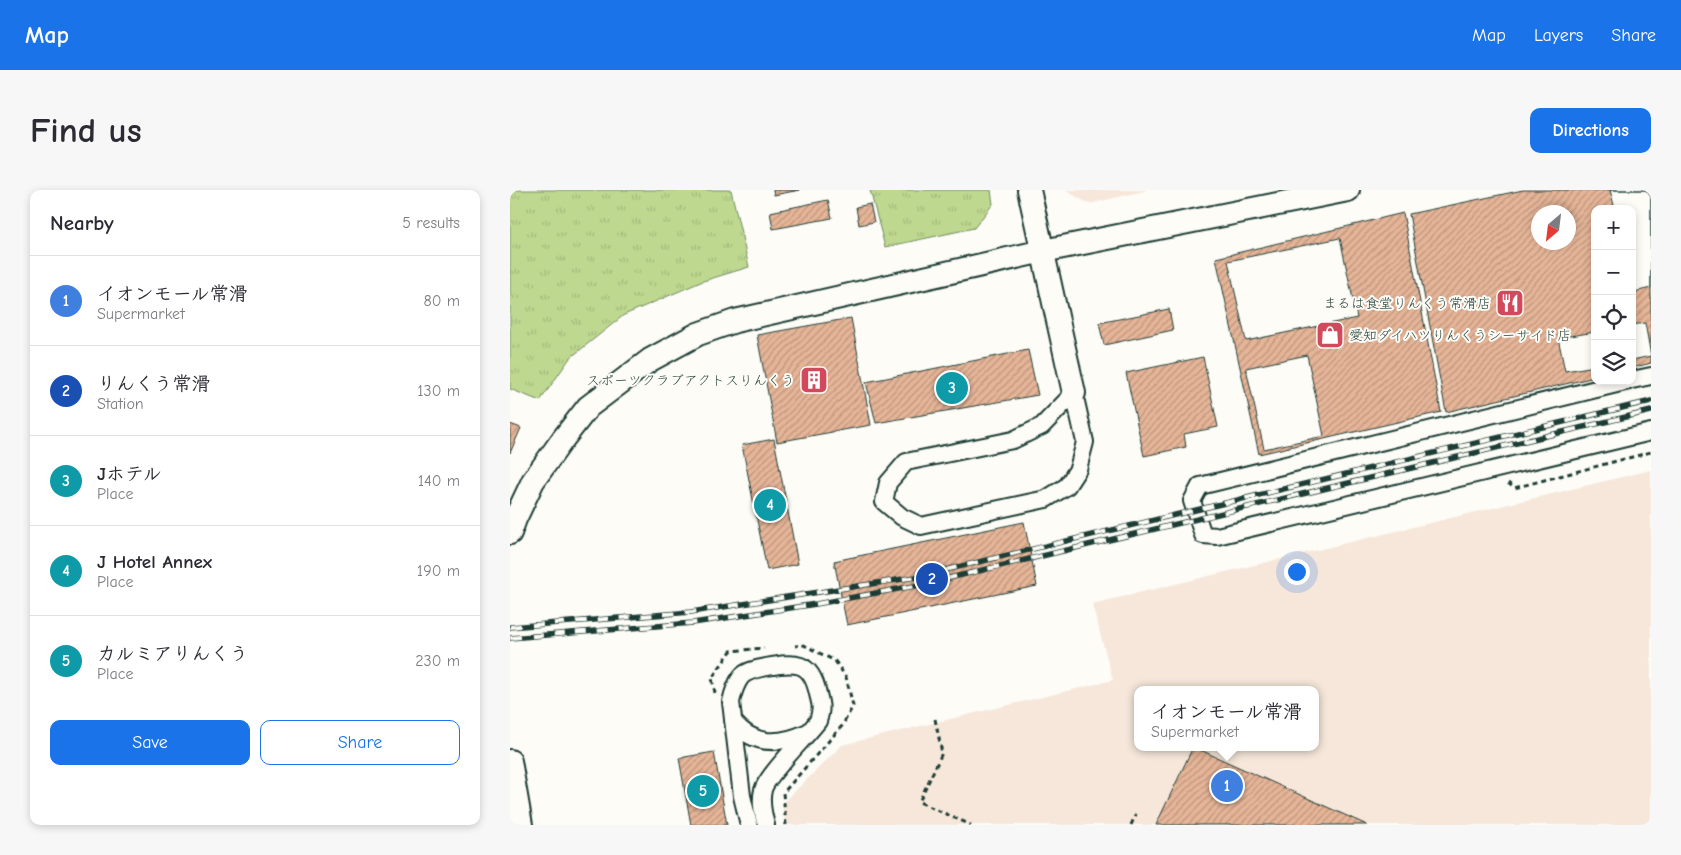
<!DOCTYPE html>
<meta charset="utf-8">
<style>
:root{--surface:#fff;--page:#f7f7f7;--text:#2b2b33;--muted:#7c7c81;--line:#e1e1e2;--accent:#1a73e8}
body{margin:0;font-family:"Comic Neue","Klee One",sans-serif;background:var(--page);color:var(--text)}
.controls{position:absolute;right:15px;top:15px;display:grid;overflow:hidden;border-radius:10px;box-shadow:0 2px 8px #0003}
.controls button{width:45px;height:45px;display:grid;place-items:center;padding:0;border:0;border-bottom:1px solid var(--line);background:var(--surface);color:var(--text);font:25px sans-serif}
.compass{position:absolute;left:1021px;top:15px;width:45px;height:45px;border-radius:50%;background:var(--surface);box-shadow:0 2px 8px #0003;rotate:208deg}
.you{position:absolute;left:786px;top:381px;width:18px;height:18px;margin:-12px;border:4px solid #fff;border-radius:50%;background:#1a73e8;box-shadow:0 0 0 8px #1a73e833}
.badge{display:grid;place-items:center;width:32px;height:32px;border-radius:50%;background:var(--accent);color:#fff;font-size:16px;font-weight:700}
.pin{position:absolute;translate:-50% -50%;border:2px solid #fff;box-shadow:0 1px 5px #0006}
.popup{position:absolute;left:624px;top:496px;width:185px;height:65px;box-sizing:border-box;display:grid;place-content:center;border-radius:10px;background:var(--surface);filter:drop-shadow(0 1px 4px #0005);font-size:16px;white-space:nowrap;color:var(--muted)}
.popup b{font-size:19px;color:var(--text)}
.popup::after{content:'';position:absolute;left:50%;top:100%;margin-left:-10px;border:10px solid transparent;border-top-color:var(--surface)}
.list{margin:0;padding:0;list-style:none}
h2{display:flex;justify-content:space-between;align-items:center;height:65px;margin:0;padding:0 20px;font-size:21px}
h2 small{font-size:16px;font-weight:400;color:var(--muted)}
.list li{display:grid;grid-template-columns:32px 1fr auto;gap:15px;align-items:center;box-sizing:border-box;height:90px;padding:0 20px;border-top:1px solid var(--line)}
.list b{display:block;font-size:19px;white-space:nowrap}
.list p{margin:0;font-size:16px;white-space:nowrap;color:var(--muted)}
.list em{font-size:16px;font-style:normal;color:var(--muted)}
.actions{display:flex;gap:10px;padding:15px 20px}
.actions a{flex:1;padding:11px 0;border:1px solid var(--accent);border-radius:10px;text-align:center;font-size:18px;color:var(--accent)}
.actions .main{background:var(--accent);color:#fff}
.icon{flex:none;width:28px;height:28px;fill:none;stroke:currentColor;stroke-width:2;stroke-linecap:round;stroke-linejoin:round}
.map{position:relative;flex:none;width:1141px;height:635px;overflow:hidden;border-radius:10px}
header{display:flex;align-items:center;gap:30px;box-sizing:border-box;height:70px;padding:0 25px;background:var(--accent);color:#fff}
header strong{font-size:24px}
nav{display:flex;gap:28px;margin-inline-start:auto;font-size:18px}
.intro{display:flex;align-items:center;justify-content:space-between;box-sizing:border-box;height:120px;padding:0 30px}
h1{margin:0;font-size:35px}
.button{padding:12px 22px;border-radius:10px;background:var(--accent);color:#fff;font-size:18px;font-weight:700}
main{display:flex;gap:30px;padding:0 30px}
aside{flex:1;background:var(--surface);border-radius:10px;box-shadow:0 2px 8px #0003}
.map>svg:first-child{display:block}
</style>
<header>
<strong>Map</strong>
<nav><a>Map</a><a>Layers</a><a>Share</a></nav>
</header>
<div class="intro"><h1>Find us</h1><a class="button">Directions</a></div>
<main>
<aside>
<h2>Nearby<small>5 results</small></h2>
<ul class="list">
<li><span class="badge" style="background:#3f7fe0">1</span><div><b>イオンモール常滑</b><p>Supermarket</p></div><em>80 m</em></li>
<li><span class="badge" style="background:#1a4fb4">2</span><div><b>りんくう常滑</b><p>Station</p></div><em>130 m</em></li>
<li><span class="badge" style="background:#0f9aa8">3</span><div><b>Jホテル</b><p>Place</p></div><em>140 m</em></li>
<li><span class="badge" style="background:#0f9aa8">4</span><div><b>J Hotel Annex</b><p>Place</p></div><em>190 m</em></li>
<li><span class="badge" style="background:#0f9aa8">5</span><div><b>カルミアりんくう</b><p>Place</p></div><em>230 m</em></li>
</ul>
<div class="actions"><a class="main">Save</a><a>Share</a></div>
</aside>
<div class="map">
<svg width="1141" height="635" viewBox="0 0 1141 635">
<defs>
<pattern id="grass-tufts" width="24" height="20" patternUnits="userSpaceOnUse" patternTransform="scale(1.25)"><rect width="24" height="20" fill="#bed88f"/><path d="M3 7l-1-3M5 7V3M7 7l1-3M15 17l-1-3M17 17v-4M19 17l1-3" fill="none" stroke="#a3ba7c"/></pattern>
<pattern id="building-hatch" width="6" height="6" patternUnits="userSpaceOnUse" patternTransform="scale(1.25)"><rect width="6" height="6" fill="#e6b598"/><path d="M-1 1l2-2M0 6l6-6M5 7l2-2" fill="none" stroke="#ba947d"/></pattern>
</defs>
<rect width="100%" height="100%" fill="#fdfcf7"/>
<filter id="ink" filterUnits="userSpaceOnUse"><feTurbulence type="fractalNoise" baseFrequency=".02" numOctaves="2"/><feDisplacementMap in="SourceGraphic" scale="10" xChannelSelector="R" yChannelSelector="G"/><feConvolveMatrix kernelMatrix="1 2 1 2 8 2 1 2 1" color-interpolation-filters="sRGB"/></filter>
<g filter="url(#ink)">
<path fill="#f6e7da" fill-rule="evenodd" d="M555,0H638L579,14Z
M1141,280V635H276L272,614L332,555L603,490L582,414ZM628,500H806V557H628Z"/>
<path fill="url(#grass-tufts)" stroke="#6e8a62" d="M0,0H221L239,77L193,91L114,125L60,168L30,211L0,199Z
M360,0H481L483,14L464,38L375,57Z"/>
<path fill="url(#building-hatch)" stroke="#1f3d34" fill-rule="evenodd" d="M263,0H290L264,5Z
M1013,0H1141V173L1122,178V19H1085V187L936,222L899,24ZM1028,22H1058V52H1028Z
M1100,0H1136L1141,7V98L1124,102L1122,95V19H1105Z
M318,10L322,28L263,39L260,22Z
M360,14L364,32L349,35L346,17Z
M893,23L931,222L749,264L706,68Z
M830,48L847,128L736,151L718,71Z
M659,119L663,140L594,155L589,133Z
M341,128L361,235L267,252L247,145Z
M1135,133L1141,166L1122,170V135Z
M1085,142V176L1055,181L1048,148Z
M518,160L528,205L366,233L356,192Z
M797,165L814,246L754,259L736,178Z
M693,167L708,237L674,244L676,257L634,266L616,183Z
M0,234L11,238L0,263Z
M264,249L288,374L257,380L232,255Z
M514,332L527,396L337,435L324,371Z
M683,557H684L857,635H646Z
M204,562L217,635H181L169,568Z"/>
<g fill="none" stroke-linecap="round" stroke-linejoin="round">
<defs>
<path id="street" d="M1122,190L1141,186
M1119,191L690,296L682,311L693,345L707,346L1141,242
M564,203L575,252L568,279L557,296L536,309L411,336L392,327L374,312L378,293L396,272L503,250L532,236Z
M223,531C244,557 270,555 298,542
M239,635L232,606L221,512C223,503 225,495 231,487C237,480 248,479 256,477C285,472 301,470 308,504C311,515 312,519 308,531C297,546 256,586 253,600C250,612 253,624 256,635"/>
<path id="secondary" d="M519,0L564,203
M0,343L5,329L23,291L53,249L78,217L140,170L188,144L225,131L533,61L838,0
M0,571L11,635"/>
</defs>
<use href="#street" stroke="#1f3d34" stroke-width="20"/>
<use href="#secondary" stroke="#1f3d34" stroke-width="26"/>
<path stroke="#1f3d34" stroke-width="3" stroke-dasharray="5 4" stroke-linecap="butt" d="M998,293L1004,298L1141,262
M205,503L202,488L221,461L254,458
M425,529L432,563L409,612L461,635
M276,635L273,603L332,536L343,516L336,487L325,471L294,455L285,456
M621,635L626,624"/>
<use href="#street" stroke="#fdfcf7" stroke-width="16"/>
<use href="#secondary" stroke="#fdfcf7" stroke-width="22"/>
<defs>
<path id="rail" d="M0,437L181,422L406,387L1141,211
M0,448L183,433L306,414L410,395L1141,221"/>
</defs>
<use href="#rail" stroke="#1f3d34" stroke-width="5.5"/>
<use href="#rail" stroke="#fdfcf7" stroke-width="4" stroke-dasharray="11" stroke-linecap="butt"/>
</g>
</g>
<defs>
<symbol id="restaurant-square" viewBox="-11 -11 22 22"><rect x="-9" y="-9" width="18" height="18" rx="4" fill="#d1495b" stroke="#fdfcf7"/><path d="M-5-6h1v4h1v-4h1v4h1v-4h1v5L-1.5 .5V6h-2V.5L-5-1ZM5-6V6H3V1.5H1.5Q1.5-4 5-6Z" fill="#fff"/></symbol>
<symbol id="shop-square" viewBox="-11 -11 22 22"><rect x="-9" y="-9" width="18" height="18" rx="4" fill="#d1495b" stroke="#fdfcf7"/><path d="M-5-2.5h2.3a2.7 3.5 0 0 1 5.4 0H5L5.5 6h-11ZM-1.5-2.5h3a1.5 2.3 0 0 0-3 0Z" fill="#fff"/></symbol>
<symbol id="building-square" viewBox="-11 -11 22 22"><rect x="-9" y="-9" width="18" height="18" rx="4" fill="#d1495b" stroke="#fdfcf7"/><path d="M-4-6H4V6H1V3H-1V6H-4ZM-2.5-4.3h1.7v1.8h-1.7ZM.8-4.3h1.7v1.8H.8ZM-2.5-1h1.7V.8h-1.7ZM.8-1h1.7V.8H.8Z" fill="#fff"/></symbol>
</defs>
<g fill-rule="evenodd">
<use href="#restaurant-square" x="984" y="97" width="32" height="32"/>
<use href="#shop-square" x="804" y="129" width="32" height="32"/>
<use href="#building-square" x="288" y="174" width="32" height="32"/>
</g>
<g text-anchor="middle" dominant-baseline="central" stroke-width="4" stroke-linejoin="round" paint-order="stroke">
<g font-size="14" fill="#1f3d34" stroke="#fdfcf7" text-anchor="end">
<text x="981" y="113">まるは食堂りんくう常滑店</text>
<text x="839" y="145" text-anchor="start">愛知ダイハツりんくうシーサイド店</text>
<text x="285" y="190">スポーツクラブアクトスりんくう</text>
</g>
</g>
</svg>
<div class="controls">
<button>+</button>
<button>−</button>
<button><svg class="icon" aria-label="locate" viewBox="0 0 24 24"><circle cx="12" cy="12" r="6"/><path d="M12 2v4M12 18v4M2 12h4M18 12h4"/></svg></button>
<button><svg class="icon" aria-label="layers" viewBox="0 0 24 24"><path d="M12 4l9 5-9 5-9-5zM3 14l9 5 9-5"/></svg></button>
</div>
<svg class="compass" viewBox="-18 -18 36 36"><path d="M0-13l5 13h-10z" fill="#e53935"/><path d="M0 13l5-13h-10z" fill="#7c7c81"/></svg>
<div class="you"></div>
<div class="pin badge" style="left:717px;top:596px;background:#3f7fe0">1</div>
<div class="popup"><b>イオンモール常滑</b>Supermarket</div>
<div class="pin badge" style="left:422px;top:389px;background:#1a4fb4">2</div>
<div class="pin badge" style="left:442px;top:198px;background:#0f9aa8">3</div>
<div class="pin badge" style="left:260px;top:315px;background:#0f9aa8">4</div>
<div class="pin badge" style="left:193px;top:601px;background:#0f9aa8">5</div>
</div>
</main>
